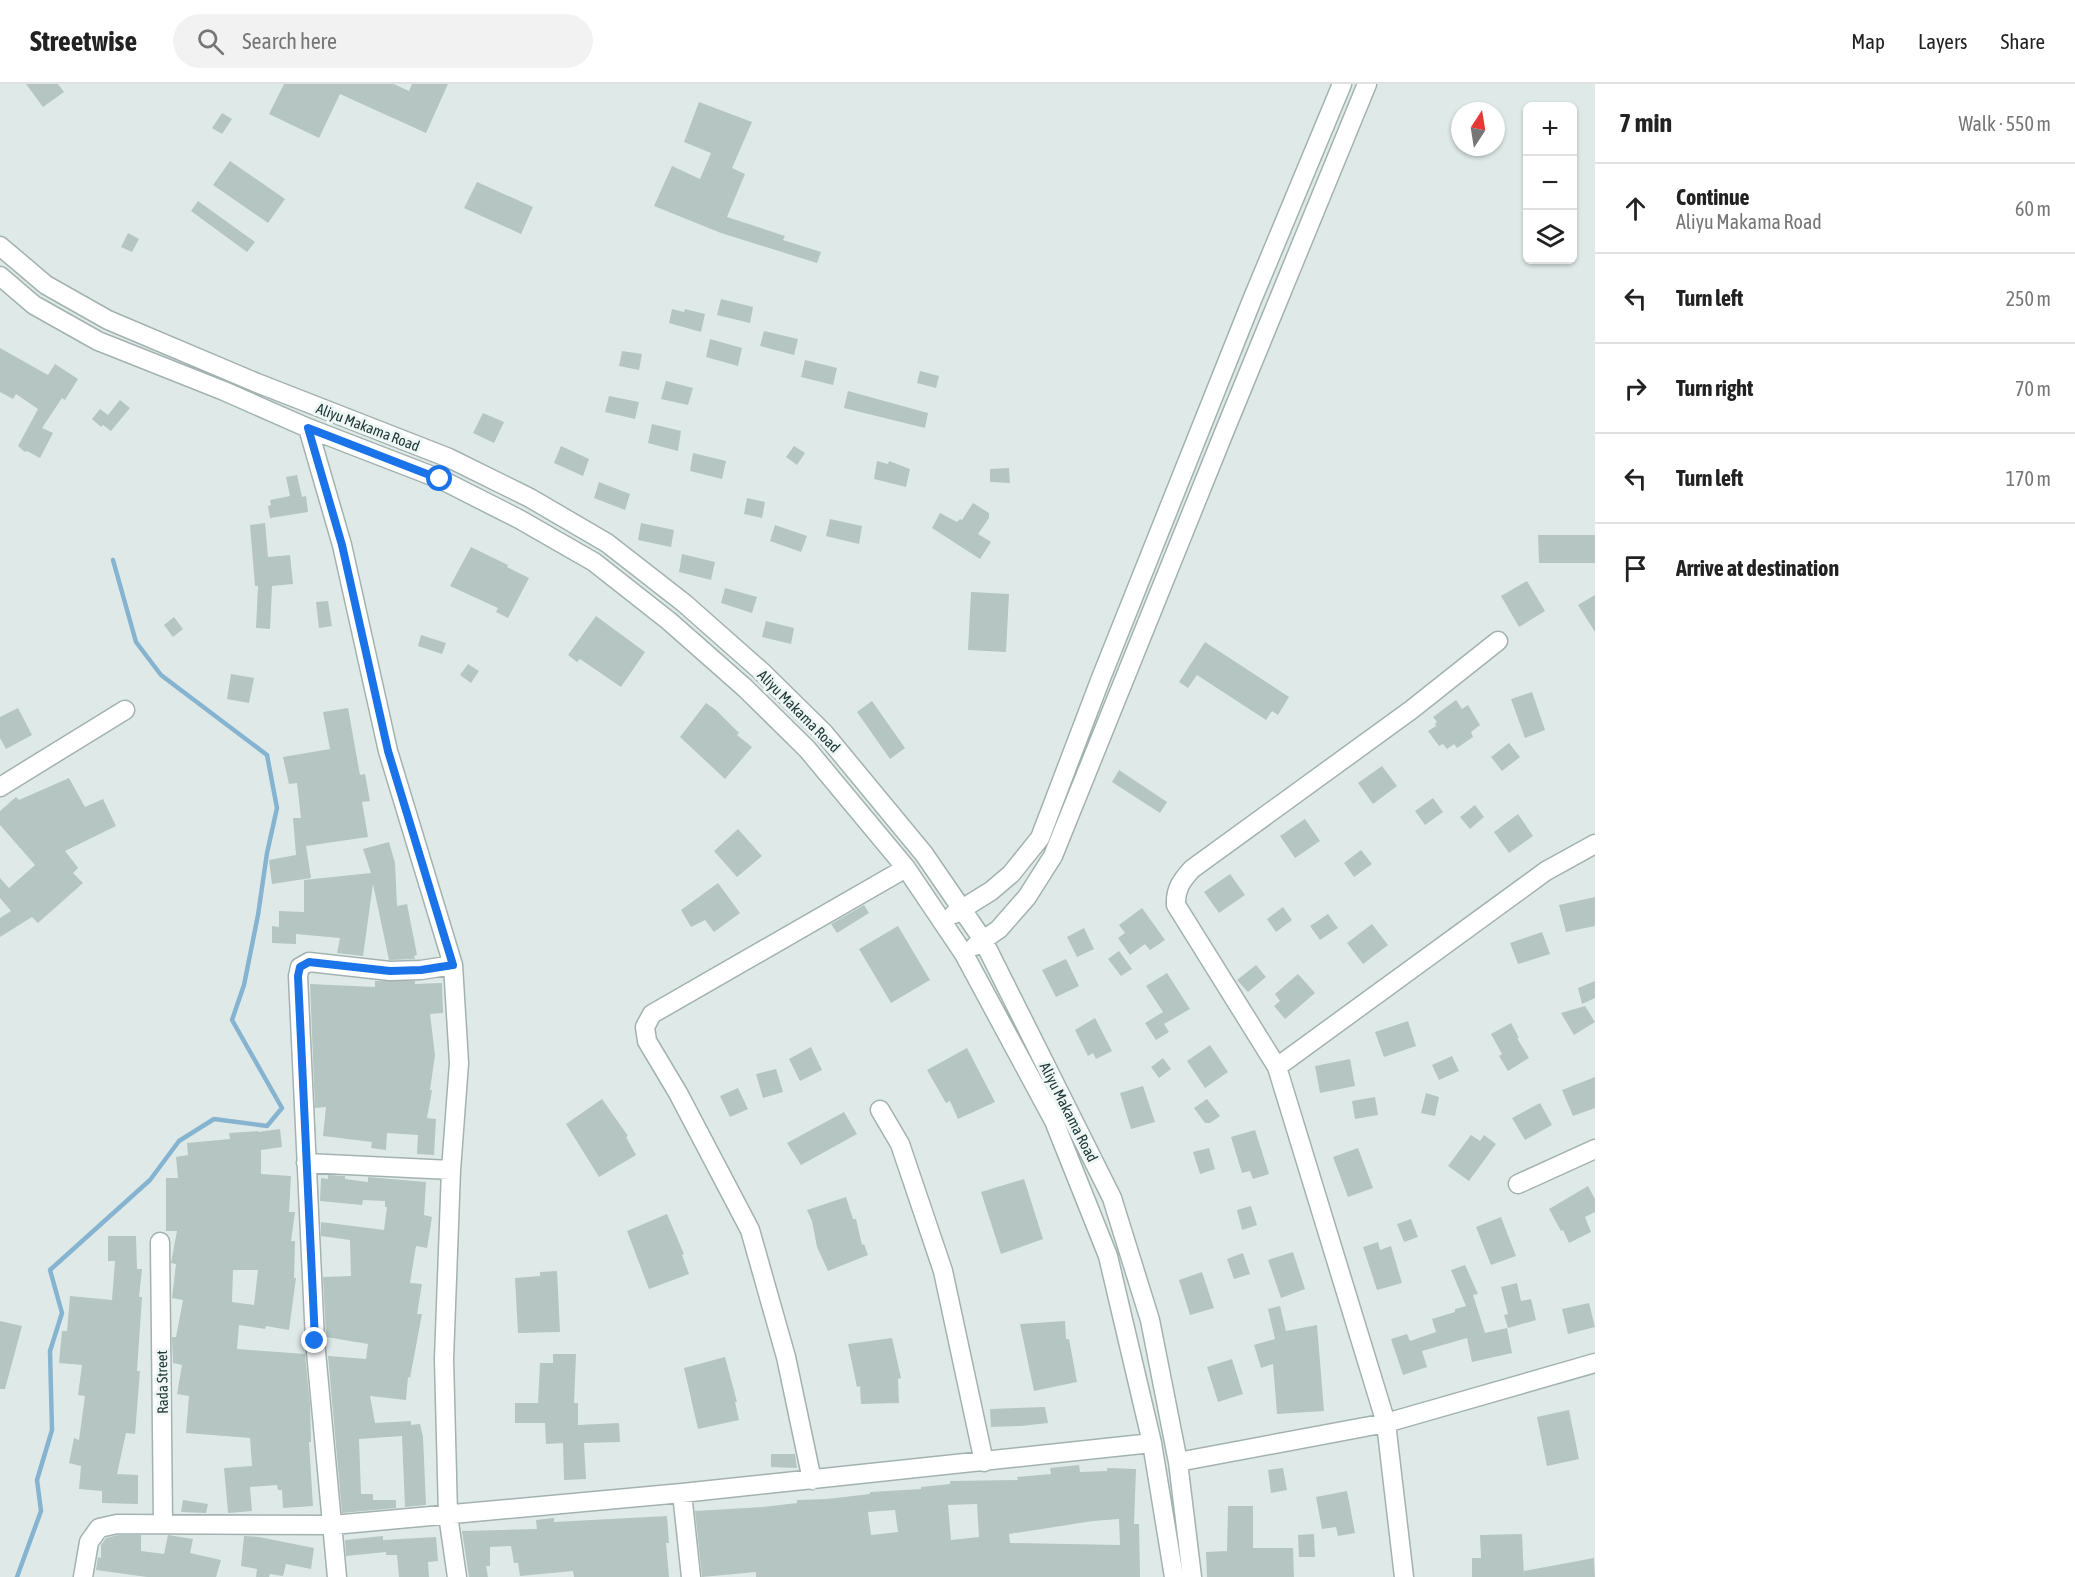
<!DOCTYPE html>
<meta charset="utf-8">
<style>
:root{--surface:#fff;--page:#f2f2f2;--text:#222;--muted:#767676;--line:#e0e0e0}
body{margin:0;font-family:"Asap Condensed",sans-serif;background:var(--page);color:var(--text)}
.controls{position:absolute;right:18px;top:18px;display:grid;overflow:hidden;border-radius:9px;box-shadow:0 2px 4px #0004}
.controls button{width:54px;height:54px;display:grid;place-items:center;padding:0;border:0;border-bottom:2px solid var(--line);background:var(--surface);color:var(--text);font:30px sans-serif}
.compass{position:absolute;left:1451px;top:18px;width:54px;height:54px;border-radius:50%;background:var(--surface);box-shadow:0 2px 4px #0004;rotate:12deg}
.stop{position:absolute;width:18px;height:18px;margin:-14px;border:4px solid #1a73e8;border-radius:50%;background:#fff}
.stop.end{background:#1a73e8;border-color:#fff;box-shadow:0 2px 6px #0008}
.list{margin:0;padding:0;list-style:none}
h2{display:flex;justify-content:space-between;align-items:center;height:78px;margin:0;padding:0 24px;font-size:26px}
h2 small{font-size:20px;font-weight:400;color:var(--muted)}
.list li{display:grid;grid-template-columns:39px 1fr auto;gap:18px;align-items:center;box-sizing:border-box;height:90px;padding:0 24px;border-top:2px solid var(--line)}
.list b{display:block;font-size:22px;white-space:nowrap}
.list p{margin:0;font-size:20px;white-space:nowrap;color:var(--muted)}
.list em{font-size:20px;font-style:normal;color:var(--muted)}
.icon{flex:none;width:33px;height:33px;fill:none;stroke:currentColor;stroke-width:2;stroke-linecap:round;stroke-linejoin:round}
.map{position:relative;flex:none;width:1595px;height:1493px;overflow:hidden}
header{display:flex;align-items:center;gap:36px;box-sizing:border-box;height:84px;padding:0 30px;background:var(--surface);border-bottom:2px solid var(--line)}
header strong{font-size:28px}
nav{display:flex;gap:33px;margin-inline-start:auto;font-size:21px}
.search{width:420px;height:54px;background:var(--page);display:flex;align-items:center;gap:15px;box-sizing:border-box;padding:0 21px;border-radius:33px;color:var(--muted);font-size:22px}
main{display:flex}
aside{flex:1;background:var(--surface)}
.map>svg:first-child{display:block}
</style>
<header>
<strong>Streetwise</strong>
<div class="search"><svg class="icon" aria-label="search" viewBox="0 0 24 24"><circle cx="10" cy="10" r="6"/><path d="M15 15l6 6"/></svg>Search here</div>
<nav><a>Map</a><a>Layers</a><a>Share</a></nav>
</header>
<main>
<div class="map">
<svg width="1595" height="1493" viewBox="0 0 1595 1493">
<rect width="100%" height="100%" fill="#dfeae8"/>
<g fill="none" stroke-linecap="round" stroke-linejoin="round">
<path stroke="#86b4d0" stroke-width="4.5" d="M17,1493L41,1427L37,1396L52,1346L50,1267L62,1229L50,1186L150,1096L179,1057L214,1035L267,1042L282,1024L232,936L244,901L258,831L267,769L277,724L267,671L161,591L136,558L113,476"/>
</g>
<path fill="#b4c5c2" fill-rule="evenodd" d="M26,0H58L64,8L43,23Z
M284,0H394L409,7L412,0H448L426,49L340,10L319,54L269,30Z
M699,18L752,38L732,84L745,90L727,133L785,152L783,156L821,168L817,179L721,149L654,122L672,82L700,95L711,69L684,58Z
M222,29L232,35L222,50L212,44Z
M230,77L285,115L268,139L213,101Z
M477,98L533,123L521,150L464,124Z
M198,117L255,158L247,168L191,127Z
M128,149L139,155L132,168L121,163Z
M721,215L753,223L750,239L717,231Z
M672,225L684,228L685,225L705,230L701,248L669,239Z
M764,247L798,255L794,271L760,262Z
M710,255L742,264L738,282L706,273Z
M0,264L48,291L55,280L78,295L65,316L62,314L42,344L53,349L40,374L27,367L25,368L18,362L38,325L16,310L13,315L0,308Z
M622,267L642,270L639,286L619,282Z
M805,276L837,284L833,301L801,293Z
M920,287L939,292L936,304L917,299Z
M666,297L693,304L688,321L661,315Z
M848,307L928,329L925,344L844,324Z
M609,312L639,318L635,335L605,328Z
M120,316L130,324L111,347L103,341L101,343L92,335L100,325L108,331Z
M483,329L504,338L494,359L473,349Z
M652,340L681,347L678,367L648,359Z
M561,362L589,375L583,392L554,379Z
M794,362L805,369L797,381L786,373Z
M693,369L726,377L722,395L690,387Z
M877,377L888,380L889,377L910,385L906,403L874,395Z
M1009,384L1010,399L990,398V385Z
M297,391L302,413L306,412L308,428L270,434L268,422L271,421L270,416L290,412L286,393Z
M599,398L630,410L625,426L594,414Z
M747,414L765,418L762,434L744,430Z
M973,419L989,429V434L978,450L991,458L980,475L932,444L940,429L957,438L960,435L962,436Z
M830,435L862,442L859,460L826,452Z
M265,439L268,473L290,471L293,500L272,502L270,545L256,544L258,502H255L250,441Z
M641,439L674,446L671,463L638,456Z
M775,441L807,452L801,468L770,457Z
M1538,451H1595V479H1539Z
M471,463L508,481L507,483L529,494L508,534L496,528L498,524L450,502Z
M682,470L715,478L711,496L679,488Z
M1527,497L1545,527L1519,543L1501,512Z
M725,504L757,513L752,529L721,519Z
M971,508L1009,510L1006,568L968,566Z
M1595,511V548L1578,521Z
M328,517L332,542L319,544L316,518Z
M596,532L645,568L621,603L580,575L577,578L568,571Z
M174,533L183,545L173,553L164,541Z
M766,537L794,544L791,560L762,553Z
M421,551L446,559L442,570L418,562Z
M1205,558L1289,613L1278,631L1272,627L1266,636L1197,591L1188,604L1179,598Z
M468,580L479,587L471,599L460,591Z
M231,590L254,594L249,619L227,615Z
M1532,608L1545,646L1525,654L1511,615Z
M1456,616L1462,625L1468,621L1480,641L1471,648L1473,653L1457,664L1454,660L1447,665L1443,660L1439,662L1428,647L1436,642L1435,640L1437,638L1433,633Z
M872,617L905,664L890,675L857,628Z
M706,619L716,626L739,649L737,651L752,663L725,695L680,653Z
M18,624L32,651L6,665L0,654V633Z
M348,624L360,691L365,690L370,717L362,718L368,753L306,762L311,794L272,800L269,776L296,771L293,734H301L297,699L289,700L283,673L330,665L323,628Z
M1509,659L1520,673L1502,687L1491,673Z
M1382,682L1397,702L1373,720L1358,699Z
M1119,686L1167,718L1160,729L1112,698Z
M69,694L85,723L103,715L116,742L65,767L76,781L78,784L73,789L83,799L38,839L32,833L0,853V834L11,827L0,814V794L9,804L35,781L0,741V727L16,713L19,716Z
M1433,714L1443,728L1425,741L1415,727Z
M1475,721L1484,733L1470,745L1460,733Z
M1518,730L1533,752L1509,769L1494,748Z
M1305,735L1320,757L1295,774L1280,752Z
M738,745L762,772L737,793L714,767Z
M389,758L395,779L397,822L407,820L417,871L414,872L415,875L389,876L373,800L363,872L337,869L340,854L296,850V860L272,859V842L279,843V827L304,828V796L371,789L363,765Z
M1361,766L1372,780L1354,793L1344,779Z
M1230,790L1245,811L1219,829L1204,808Z
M718,799L740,829L714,848L705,836L691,843L681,826Z
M1595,813V842L1566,848L1559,821Z
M864,821L869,829L837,849L831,840Z
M1283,823L1292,836L1276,848L1267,835Z
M1142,824L1165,856L1150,866L1145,860L1130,871L1118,854L1125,849L1119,841Z
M1328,830L1338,844L1320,856L1310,842Z
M1372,840L1388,861L1363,880L1347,859Z
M898,842L930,896L891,919L859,865Z
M1084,844L1094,865L1077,873L1067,853Z
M1542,848L1550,870L1518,880L1510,859Z
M1119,867L1132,885L1121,892L1108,875Z
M1066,875L1079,902L1056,913L1042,886Z
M1256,881L1266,893L1248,908L1237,896Z
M1167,889L1190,925L1164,940L1169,948L1156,956L1145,939L1163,928L1146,902Z
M1298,890L1315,909L1285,935L1274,922L1280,917L1275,910Z
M375,897H415V900L442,899L443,929L430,930L435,971L430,1006H432L427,1034L436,1035L434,1071L417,1070L418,1051L387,1049L386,1066L371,1064L372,1058L323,1052L326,1023L315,1024L310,900L375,903Z
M1595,897V914L1582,920L1578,904Z
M1585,922L1595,938L1574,951L1561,929Z
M1095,934L1112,967L1096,975L1093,969L1088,972L1075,946Z
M1408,937L1416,962L1384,973L1375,948Z
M1511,939L1519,954H1517L1529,974L1508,987L1499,972L1502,970L1491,950Z
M1210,961L1228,988L1205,1004L1187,977Z
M811,963L822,986L800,997L789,975Z
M967,964L995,1018L958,1035L950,1017L946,1019L927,986Z
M1452,972L1459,987L1439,996L1432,981Z
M1163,974L1171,985L1159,994L1151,983Z
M1350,975L1355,1002L1320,1009L1315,982Z
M776,985L783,1008L763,1014L756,990Z
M1595,993V1024L1573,1032L1562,1006Z
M1143,1002L1155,1038L1131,1045L1120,1009Z
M738,1004L748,1025L730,1033L720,1012Z
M1426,1009L1439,1013L1435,1032L1421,1029Z
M1375,1013L1378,1031L1355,1035L1352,1017Z
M602,1015L628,1052L626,1053L636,1071L599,1093L566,1040Z
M1207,1015L1220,1032L1210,1039H1205L1194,1024Z
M1540,1019L1552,1041L1525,1056L1512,1034Z
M844,1028L857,1050L801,1081L787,1059Z
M280,1045L282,1063L261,1066V1090L291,1092L289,1128H295L291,1157H295L294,1194H296L289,1246L266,1242L265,1245L239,1241L237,1265L305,1270L310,1320L311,1358H309L313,1422L283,1424L282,1406H278L277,1401L250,1403L252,1427L228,1429L224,1384L252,1382L250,1354L186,1349L189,1312L177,1310L182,1281L173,1279L172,1253H176L183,1216L172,1214L176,1180L171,1179L177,1147H166V1094H178L176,1073L188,1071L187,1059L230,1055L229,1049L258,1047V1048ZM233,1186H258L254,1221L232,1218Z
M1255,1046L1269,1090L1253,1095L1250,1087L1242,1089L1231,1053Z
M1471,1051L1480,1057L1484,1051L1496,1060L1469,1097L1448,1082Z
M1209,1064L1215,1085L1200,1090L1193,1068Z
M1358,1064L1373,1104L1348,1113L1333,1073Z
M328,1091L345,1092V1095L368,1098V1093L426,1098L424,1131L432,1133L427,1164L416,1162L410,1199L422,1200L417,1230H422L410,1294L408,1293L406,1316L370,1312L375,1339L411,1337V1341L420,1340L423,1353L426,1421L405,1423L402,1352L359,1355L361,1410H373V1416H396V1424L342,1429L328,1272L366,1275L368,1260L326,1253L323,1193L351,1192L350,1156L321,1152V1138L384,1146L387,1123H385V1117L363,1116L362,1121L320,1117L321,1094L328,1095Z
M1024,1095L1043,1155L1001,1170L981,1108Z
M1588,1102L1595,1115V1128L1585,1133L1591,1148L1569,1159L1563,1146L1561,1147L1549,1125Z
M846,1113L853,1135H856L862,1161L864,1160L868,1171L828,1187L817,1163L812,1137L807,1126Z
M1251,1122L1257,1141L1242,1146L1237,1126Z
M667,1130L684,1170L682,1171L689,1190L649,1205L627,1147Z
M1501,1133L1516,1172L1491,1181L1476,1143Z
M1411,1135L1418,1153L1404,1158L1397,1140Z
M108,1152H136L137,1185H142L139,1213H142L137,1287H140L135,1350L126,1349L117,1390L138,1391V1420L102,1419V1407L79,1405L81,1382L69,1379L74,1354L79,1356L85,1312L78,1311L82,1281L59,1279L62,1247H67L70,1212L112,1216L115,1177H108Z
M1378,1158L1380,1166L1391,1162L1402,1199L1377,1206L1363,1163Z
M1293,1168L1305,1205L1281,1214L1268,1176Z
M1243,1169L1250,1190L1234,1195L1227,1175Z
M1465,1181L1478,1210L1473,1211L1485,1249L1507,1244L1512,1269L1472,1278L1467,1254L1422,1267L1427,1283L1403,1291L1391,1255L1407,1250L1410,1257L1436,1248L1432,1235L1455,1228V1225L1466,1222L1451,1186Z
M557,1187L560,1248L518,1249L515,1194L540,1192V1188Z
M1202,1188L1214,1224L1190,1231L1179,1196Z
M1517,1199L1521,1217L1531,1215L1536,1236L1508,1244L1504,1231L1508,1230L1501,1203Z
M1589,1219L1595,1243L1568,1250L1562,1225Z
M1280,1222L1286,1247L1317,1241L1324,1327L1277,1330L1273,1280L1261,1284L1254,1261L1275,1255L1268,1225Z
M0,1237L22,1242L5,1305H0Z
M1065,1237L1066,1255H1069L1077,1298L1034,1307L1020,1240Z
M892,1254L901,1294L898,1295L899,1319L861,1320L860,1302L857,1303L848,1260Z
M553,1270H576L574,1319H578V1341L619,1339L620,1358L584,1359L586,1395L564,1396L563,1359L546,1360L545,1339H515V1319H538L540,1279H553Z
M725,1273L737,1318H735L739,1336L698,1345L684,1284Z
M1232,1275L1243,1310L1218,1318L1207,1283Z
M1045,1323L1048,1339L1021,1342L991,1343L990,1325Z
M1569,1326L1579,1375L1547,1382L1537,1333Z
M771,1370H795L797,1384L771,1383Z
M1079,1381L1080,1388L1107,1387V1384L1136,1385L1134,1440H1139L1140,1493H756V1488L702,1493L695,1427L763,1423L797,1419V1416L827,1415L870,1410V1408L921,1405V1403L950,1400V1397L1018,1396L1017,1393L1051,1390L1050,1384ZM977,1420L979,1453L951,1456L948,1421ZM895,1426L898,1448L871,1451L868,1428ZM1119,1435L1120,1461L1010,1459L1009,1450L1093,1437Z
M1283,1384L1287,1406L1271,1409L1268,1386Z
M1347,1407L1355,1449L1338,1452L1336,1443L1322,1445L1316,1413Z
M183,1416L208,1420L206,1429L181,1428Z
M1228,1422H1253V1464H1293L1294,1493H1207L1206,1468L1227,1467Z
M667,1432L669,1459H666L669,1493H574L573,1487L520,1492L518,1479H514L511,1462L490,1463V1482H486L488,1493H469L462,1447L537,1445L536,1436L554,1434V1438Z
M1314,1450L1315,1473H1299L1298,1451Z
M1522,1450L1524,1493H1472V1474H1481L1480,1451Z
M118,1451H141V1467L164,1470L168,1451L193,1455L190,1469L221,1476L216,1493H147L96,1486L98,1473L101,1474V1461L106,1454Z
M244,1452L259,1453L314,1464L311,1485L286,1480L283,1492L270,1490L269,1493H256L257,1485L241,1482Z
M383,1452V1456L436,1453L438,1477L428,1478L429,1493H399L397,1471H386V1468L346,1472L345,1456Z
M1594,1474L1595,1493H1524V1487Z"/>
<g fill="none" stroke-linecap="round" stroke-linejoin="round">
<defs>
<path id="minor" d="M0,162L46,201L108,236L257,299L449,374L530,414L607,459L684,519L761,587L824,649L924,770L983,856L1112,1114L1150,1236L1178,1378L1192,1493
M0,192L34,221L98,257L224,307L308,344L440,395L519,435L594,478L669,537L745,604L807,665L906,784L964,870L1054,1037L1108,1172L1152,1359L1174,1493
M308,344L342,461L388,667L453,881L459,979L451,1086L444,1275L448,1431L457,1493
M0,703L125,626
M954,830L991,807L1011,790L1040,754L1101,594L1252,216L1342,0
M975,862L999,845L1027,813L1053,772L1225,346L1367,0
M1277,983L1546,787L1595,760
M880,1026L900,1060L943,1187L984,1378
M306,1079L451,1086
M1518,1100L1595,1065
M160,1158L163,1439
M1178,1378L1386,1339L1595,1279
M812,1396L786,1273L750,1146L678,1009L647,957L645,943L652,930L906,784
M682,1409L691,1493
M83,1493L89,1458L99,1444L117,1440L333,1441L682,1409L1152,1359
M337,1493L315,1257L298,892L300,883L309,878L390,887L421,886L453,881
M1404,1493L1386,1339L1277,983L1176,821C1175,805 1182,796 1192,785L1411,626L1498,557"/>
</defs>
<use href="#minor" stroke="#a2b2b0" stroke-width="21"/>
<use href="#minor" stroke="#fff" stroke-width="18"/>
</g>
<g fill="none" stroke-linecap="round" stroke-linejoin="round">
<path stroke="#1a73e8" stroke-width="8" d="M315,1257L298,892L300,883L309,878L390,887L421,886L453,881L388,667L342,461L308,344L440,395"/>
</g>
<g text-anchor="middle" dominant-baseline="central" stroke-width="6" stroke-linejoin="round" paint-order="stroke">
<g font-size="15" fill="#203a39" stroke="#eff7f5">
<text transform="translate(368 343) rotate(21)">Aliyu Makama Road</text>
<text transform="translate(799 627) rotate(45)">Aliyu Makama Road</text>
<text transform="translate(1069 1028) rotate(63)">Aliyu Makama Road</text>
<text transform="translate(162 1298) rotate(-91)">Rada Street</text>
</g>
</g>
</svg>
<div class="controls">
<button>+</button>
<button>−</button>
<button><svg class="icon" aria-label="layers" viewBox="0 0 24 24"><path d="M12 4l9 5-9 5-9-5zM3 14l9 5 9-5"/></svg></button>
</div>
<svg class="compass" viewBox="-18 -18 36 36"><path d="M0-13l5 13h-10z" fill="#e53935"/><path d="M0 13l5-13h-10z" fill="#767676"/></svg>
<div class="stop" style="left:440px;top:395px"></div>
<div class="stop end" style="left:315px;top:1257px"></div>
</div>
<aside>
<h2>7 min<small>Walk · 550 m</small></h2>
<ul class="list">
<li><svg class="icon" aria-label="ahead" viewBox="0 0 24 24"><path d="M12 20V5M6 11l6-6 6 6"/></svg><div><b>Continue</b><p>Aliyu Makama Road</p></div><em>60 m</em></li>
<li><svg class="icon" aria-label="left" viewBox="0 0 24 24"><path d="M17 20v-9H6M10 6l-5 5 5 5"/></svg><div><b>Turn left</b></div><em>250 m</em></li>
<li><svg class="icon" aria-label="right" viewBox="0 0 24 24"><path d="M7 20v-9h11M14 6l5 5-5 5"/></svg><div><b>Turn right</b></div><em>70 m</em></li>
<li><svg class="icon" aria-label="left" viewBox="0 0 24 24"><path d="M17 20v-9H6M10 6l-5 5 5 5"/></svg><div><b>Turn left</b></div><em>170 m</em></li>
<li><svg class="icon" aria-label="arrive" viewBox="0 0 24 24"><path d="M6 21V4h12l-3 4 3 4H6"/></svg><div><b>Arrive at destination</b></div></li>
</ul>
</aside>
</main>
